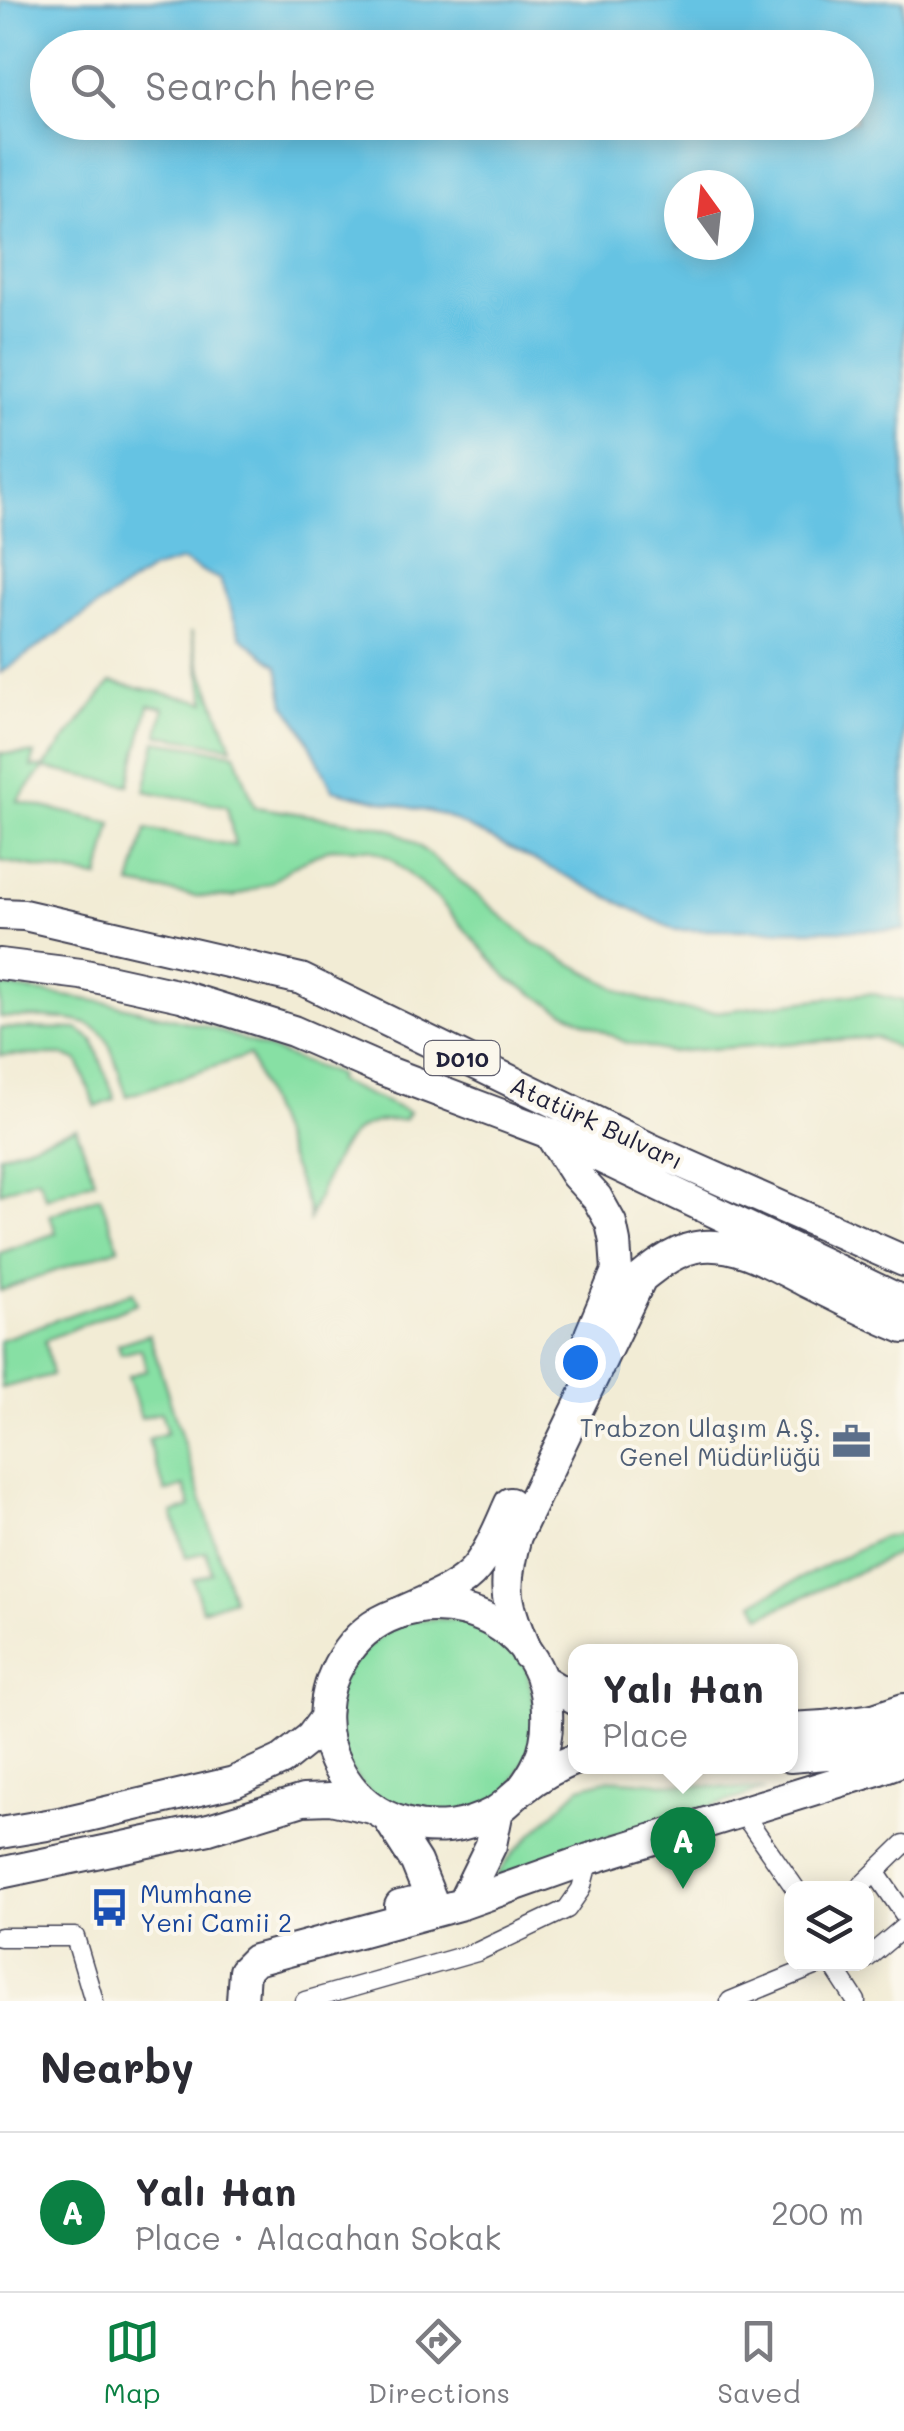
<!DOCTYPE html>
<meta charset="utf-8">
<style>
:root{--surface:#fff;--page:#f2f2f3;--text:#2b2b33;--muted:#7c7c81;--line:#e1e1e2;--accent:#0b8043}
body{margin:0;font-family:Mali,sans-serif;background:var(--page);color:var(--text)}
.controls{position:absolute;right:30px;bottom:30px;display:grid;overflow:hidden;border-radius:20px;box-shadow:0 5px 25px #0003}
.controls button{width:90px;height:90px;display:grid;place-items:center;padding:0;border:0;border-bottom:2px solid var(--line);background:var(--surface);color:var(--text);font:50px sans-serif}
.compass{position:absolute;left:664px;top:170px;width:90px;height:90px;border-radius:50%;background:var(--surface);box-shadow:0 5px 25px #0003;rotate:345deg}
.you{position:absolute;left:580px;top:1362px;width:35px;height:35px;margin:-25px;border:8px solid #fff;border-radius:50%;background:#1a73e8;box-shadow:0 0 0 15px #1a73e833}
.badge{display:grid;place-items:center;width:65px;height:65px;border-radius:50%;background:var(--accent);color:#fff;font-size:32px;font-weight:700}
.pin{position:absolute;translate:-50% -82px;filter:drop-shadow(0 2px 5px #0008)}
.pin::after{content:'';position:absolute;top:52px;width:35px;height:30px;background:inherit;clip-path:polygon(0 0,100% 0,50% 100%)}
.popup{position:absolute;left:568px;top:1644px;width:230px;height:130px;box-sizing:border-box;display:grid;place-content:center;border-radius:20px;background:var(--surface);filter:drop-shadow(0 2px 8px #0005);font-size:32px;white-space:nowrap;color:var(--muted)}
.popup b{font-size:38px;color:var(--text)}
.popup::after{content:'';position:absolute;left:50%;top:100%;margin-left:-20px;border:20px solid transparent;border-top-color:var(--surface)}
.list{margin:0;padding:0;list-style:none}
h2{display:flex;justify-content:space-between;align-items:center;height:130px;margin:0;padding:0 40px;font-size:42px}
h2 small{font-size:32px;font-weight:400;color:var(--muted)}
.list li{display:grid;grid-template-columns:65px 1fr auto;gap:30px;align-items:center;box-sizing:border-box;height:160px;padding:0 40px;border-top:2px solid var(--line)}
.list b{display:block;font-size:38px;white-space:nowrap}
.list p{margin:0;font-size:32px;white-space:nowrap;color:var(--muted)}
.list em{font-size:32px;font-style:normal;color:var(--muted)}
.icon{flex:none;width:55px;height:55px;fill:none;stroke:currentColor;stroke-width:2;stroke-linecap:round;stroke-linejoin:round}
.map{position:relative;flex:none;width:904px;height:2001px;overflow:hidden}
.search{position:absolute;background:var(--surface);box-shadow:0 5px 25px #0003;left:30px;right:30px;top:30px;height:110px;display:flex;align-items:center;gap:25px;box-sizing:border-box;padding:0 35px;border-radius:55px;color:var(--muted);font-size:38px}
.sheet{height:290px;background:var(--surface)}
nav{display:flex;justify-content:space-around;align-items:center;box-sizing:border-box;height:140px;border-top:2px solid var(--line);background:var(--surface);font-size:28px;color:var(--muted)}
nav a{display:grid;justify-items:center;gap:5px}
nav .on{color:var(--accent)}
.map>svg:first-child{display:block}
</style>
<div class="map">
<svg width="904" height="2001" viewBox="0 0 904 2001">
<rect width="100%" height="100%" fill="#fbf7ec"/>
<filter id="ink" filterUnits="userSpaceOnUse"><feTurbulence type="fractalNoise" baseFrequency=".01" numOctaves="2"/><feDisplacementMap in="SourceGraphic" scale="20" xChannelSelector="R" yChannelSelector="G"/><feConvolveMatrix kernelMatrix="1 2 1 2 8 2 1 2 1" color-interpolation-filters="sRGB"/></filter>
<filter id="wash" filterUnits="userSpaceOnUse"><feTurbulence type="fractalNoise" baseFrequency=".0048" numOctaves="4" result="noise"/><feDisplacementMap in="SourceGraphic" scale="40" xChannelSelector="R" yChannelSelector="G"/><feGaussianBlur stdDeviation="2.25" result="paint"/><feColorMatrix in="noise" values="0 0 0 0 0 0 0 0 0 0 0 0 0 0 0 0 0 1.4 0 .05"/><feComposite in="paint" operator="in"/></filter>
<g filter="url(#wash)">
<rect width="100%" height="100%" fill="#f2ecd5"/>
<path fill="#87e0a4" stroke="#548170" stroke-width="2.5" d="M191,631L199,662L232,747L158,735L164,708L149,705L129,785L44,768L17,801L112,823L99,878L0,861V753L35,754L31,767H44L111,682L206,702Z
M156,741L235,753L255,807L374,825L396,831L420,847L534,943L629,995L669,1008L715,1012L869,993L904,1001V1051L875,1037L669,1052L625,1042L557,1008L509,979L439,900L390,858L370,849L331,848L293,866L270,883L233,897L194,896L131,885L146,829L235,846L227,806L145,791Z
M0,986L109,1003L212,1028L338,1075L336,1081L409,1112L404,1120C390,1120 377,1120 365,1126C336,1139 322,1190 309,1219L308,1208L249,1055L127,1096C120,1079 115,1052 105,1037C90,1013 26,1018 0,1017Z
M0,1028L77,1029L93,1040L115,1099L96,1107L78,1061L63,1055H0Z
M76,1128L95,1180L46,1198L38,1178L0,1192V1155Z
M100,1196L119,1248L0,1291V1253L56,1233L50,1215Z
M133,1292L137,1303L45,1340L52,1375L2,1388L0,1340Z
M149,1334L233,1599L202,1610L193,1579L212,1573L206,1552L186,1557L172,1513L191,1507L184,1486L165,1492L148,1439L167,1433L161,1412L141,1418L128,1376L147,1370L141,1349L121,1354L118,1344Z
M904,1533V1551L761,1616L754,1602L880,1538Z
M402,1619H472L526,1663L540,1732L508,1794L444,1822L380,1807L339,1756L335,1690L350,1660Z
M609,1779L764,1790L585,1846L494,1879L513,1853L580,1787Z"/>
<path fill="#65c3e3" stroke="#44728f" stroke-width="2.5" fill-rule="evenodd" d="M0,0H904V930H675L443,815L333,790L303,730L285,704L278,666L241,637L220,580L182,561L151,570L0,673ZM48,48H856V122H48ZM679,185H739V245H679Z"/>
</g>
<g filter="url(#ink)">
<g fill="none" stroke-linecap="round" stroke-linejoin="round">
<defs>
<path id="minor" d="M742,1812L795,1888
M876,1873L904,1914
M859,1888L904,1844
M0,1937H75L94,2001
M866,1959L904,1927
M832,1964L856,2001
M305,2001L477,1952L567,1909L581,1889L589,1859
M730,2001L820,1964"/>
<path id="primary" d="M541,1679L576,1700
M790,1728L824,1726L901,1715
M790,1757L839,1753L904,1742
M522,1789C528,1781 534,1772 538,1763C546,1747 548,1729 547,1711C544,1604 397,1568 342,1659C322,1692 319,1733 338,1768C368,1826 437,1843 493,1813C505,1807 513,1796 523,1789C539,1776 557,1766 576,1759
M388,1818L416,1862L431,1899L400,1906
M0,1833L59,1823L234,1782L282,1760L311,1737L325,1718
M0,1873L209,1829L303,1800L330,1799L372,1808
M462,1904L491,1845L498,1810
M242,2001L244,1971L255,1960L462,1904L589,1859L874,1771L904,1760"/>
<path id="trunk" d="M0,914L24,915L301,979L653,1150L904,1261
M0,964L81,974L181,996L293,1031L380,1069L549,1133L904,1302
M549,1133L575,1174L597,1198L611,1223L615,1242L617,1271L590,1335
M399,1613C424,1601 458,1590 476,1568C491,1549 500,1525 510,1503
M527,1654C506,1603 501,1590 516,1536L641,1278C658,1264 679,1248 703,1246C740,1243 773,1265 805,1281C838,1297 870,1315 904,1328
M874,1719L904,1709"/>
</defs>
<use href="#minor" stroke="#414052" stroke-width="21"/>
<use href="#primary" stroke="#414052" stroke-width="34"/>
<use href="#trunk" stroke="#414052" stroke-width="34"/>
<use href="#minor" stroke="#fff" stroke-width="18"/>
<use href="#primary" stroke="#fff" stroke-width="30"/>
<use href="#trunk" stroke="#fff" stroke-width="30"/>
</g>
</g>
<defs>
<symbol id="office-bare" viewBox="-9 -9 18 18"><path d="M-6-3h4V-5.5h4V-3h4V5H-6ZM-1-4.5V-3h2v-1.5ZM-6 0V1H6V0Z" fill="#5c6f8a" stroke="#fbf7ec" stroke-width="2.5" paint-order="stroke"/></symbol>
<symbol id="bus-bare" viewBox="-9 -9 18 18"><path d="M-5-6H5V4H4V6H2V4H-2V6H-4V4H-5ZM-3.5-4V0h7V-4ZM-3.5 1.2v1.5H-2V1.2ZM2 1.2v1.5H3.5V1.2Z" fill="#1a4fb4" stroke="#fbf7ec" stroke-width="2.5" paint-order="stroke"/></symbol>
</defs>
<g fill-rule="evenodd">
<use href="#office-bare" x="824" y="1414" width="55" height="55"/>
<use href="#bus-bare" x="82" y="1880" width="55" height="55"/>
</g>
<g text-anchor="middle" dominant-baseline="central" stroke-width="8" stroke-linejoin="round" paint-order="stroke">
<rect fill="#fbf7ec" stroke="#636270" stroke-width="2.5" x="424.5" y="1041" width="75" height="34" rx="8"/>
<g font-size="22" font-weight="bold" fill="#22223b">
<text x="462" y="1058">D010</text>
</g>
<g font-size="25" fill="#22223b" stroke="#fbf7ec">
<text transform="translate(597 1122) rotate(25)">Atatürk Bulvarı</text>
</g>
<g font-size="25" fill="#4e5e75" stroke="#fbf7ec" text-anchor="end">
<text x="821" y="1427">Trabzon Ulaşım A.Ş.<tspan x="821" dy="29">Genel Müdürlüğü</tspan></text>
</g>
<g font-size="25" fill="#164399" stroke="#fbf7ec" text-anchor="start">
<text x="140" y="1893">Mumhane<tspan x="140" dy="29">Yeni Camii 2</tspan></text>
</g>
</g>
</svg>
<div class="controls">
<button><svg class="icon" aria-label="layers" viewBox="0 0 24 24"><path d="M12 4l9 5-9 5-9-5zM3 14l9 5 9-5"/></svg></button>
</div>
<svg class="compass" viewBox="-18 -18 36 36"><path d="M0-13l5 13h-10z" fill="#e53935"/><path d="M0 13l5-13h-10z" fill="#7c7c81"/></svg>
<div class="you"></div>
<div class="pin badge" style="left:683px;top:1889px">A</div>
<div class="popup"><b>Yalı Han</b>Place</div>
<div class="search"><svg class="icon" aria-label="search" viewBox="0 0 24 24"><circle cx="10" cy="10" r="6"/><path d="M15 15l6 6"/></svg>Search here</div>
</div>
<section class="sheet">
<h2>Nearby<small></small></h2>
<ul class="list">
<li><span class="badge">A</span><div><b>Yalı Han</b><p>Place · Alacahan Sokak</p></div><em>200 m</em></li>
</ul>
</section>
<nav>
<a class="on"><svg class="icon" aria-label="map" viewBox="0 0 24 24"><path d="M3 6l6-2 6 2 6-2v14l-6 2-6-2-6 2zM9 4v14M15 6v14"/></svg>Map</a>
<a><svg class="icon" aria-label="directions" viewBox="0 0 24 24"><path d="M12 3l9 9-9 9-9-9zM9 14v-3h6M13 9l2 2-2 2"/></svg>Directions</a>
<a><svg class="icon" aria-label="saved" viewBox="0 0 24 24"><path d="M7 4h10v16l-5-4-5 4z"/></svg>Saved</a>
</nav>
